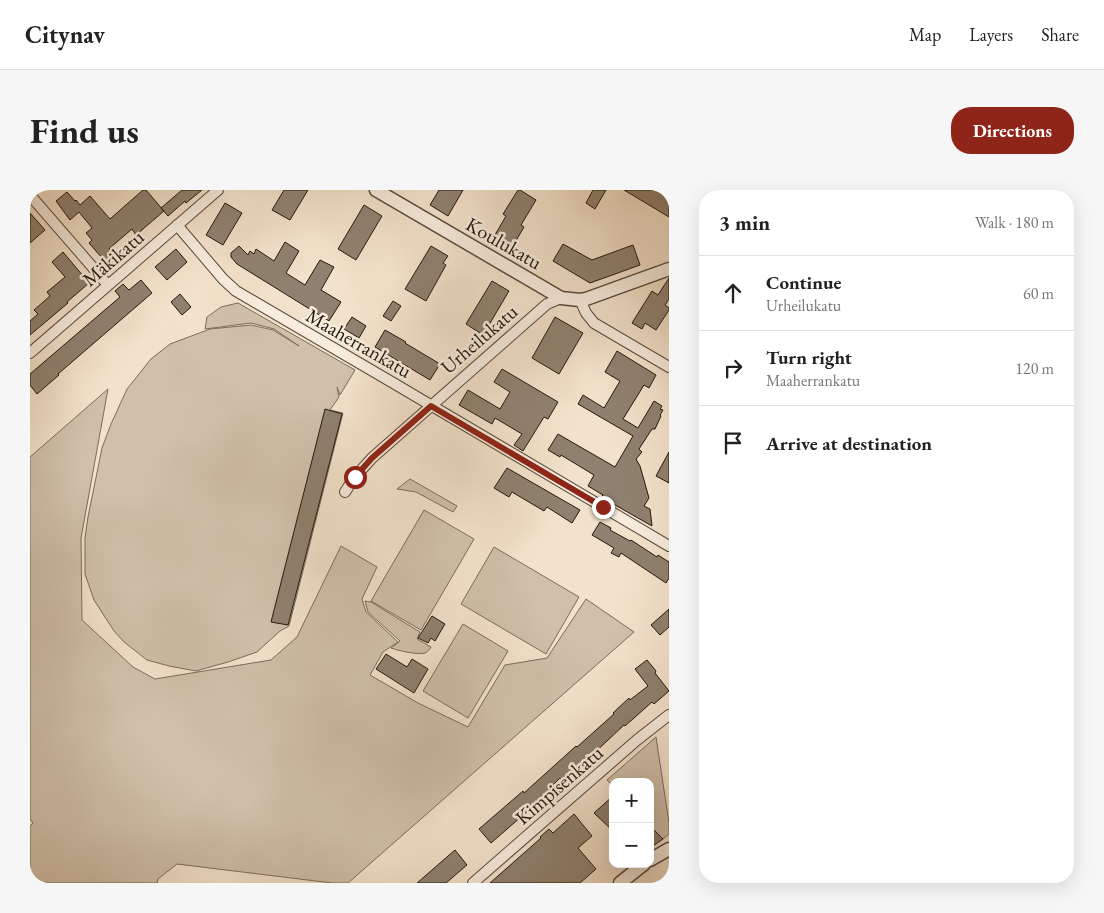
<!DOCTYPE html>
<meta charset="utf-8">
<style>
:root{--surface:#fff;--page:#f6f6f6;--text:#222;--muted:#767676;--line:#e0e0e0;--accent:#8f2418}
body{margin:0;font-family:"EB Garamond",serif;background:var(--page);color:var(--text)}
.controls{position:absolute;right:15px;bottom:15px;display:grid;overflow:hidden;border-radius:10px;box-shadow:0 5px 20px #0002}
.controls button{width:45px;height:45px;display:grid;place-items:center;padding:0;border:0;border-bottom:1px solid var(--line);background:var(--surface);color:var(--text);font:25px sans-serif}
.stop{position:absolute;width:15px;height:15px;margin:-11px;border:4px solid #8f2418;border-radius:50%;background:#fff}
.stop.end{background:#8f2418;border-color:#fff;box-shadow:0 1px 5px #0008}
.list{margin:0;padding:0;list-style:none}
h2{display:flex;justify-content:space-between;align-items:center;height:65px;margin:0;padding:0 20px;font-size:21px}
h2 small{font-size:16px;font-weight:400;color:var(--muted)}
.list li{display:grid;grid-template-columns:32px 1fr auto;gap:15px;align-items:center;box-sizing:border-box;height:75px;padding:0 20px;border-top:1px solid var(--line)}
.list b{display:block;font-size:19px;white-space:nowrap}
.list p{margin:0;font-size:16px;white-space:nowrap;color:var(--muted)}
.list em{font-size:16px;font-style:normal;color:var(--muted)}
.icon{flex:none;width:28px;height:28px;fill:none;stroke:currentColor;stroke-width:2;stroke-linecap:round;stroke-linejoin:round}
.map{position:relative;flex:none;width:639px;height:693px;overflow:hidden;border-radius:20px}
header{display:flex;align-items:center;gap:30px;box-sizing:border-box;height:70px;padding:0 25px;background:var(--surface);border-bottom:1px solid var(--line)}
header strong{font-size:24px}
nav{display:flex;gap:28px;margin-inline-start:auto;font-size:18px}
.intro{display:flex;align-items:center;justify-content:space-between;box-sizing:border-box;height:120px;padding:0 30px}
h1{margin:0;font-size:35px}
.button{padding:12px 22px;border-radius:20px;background:var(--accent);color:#fff;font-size:18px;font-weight:700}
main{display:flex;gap:30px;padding:0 30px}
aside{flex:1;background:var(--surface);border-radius:20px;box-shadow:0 5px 20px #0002}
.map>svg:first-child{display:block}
</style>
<header>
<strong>Citynav</strong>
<nav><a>Map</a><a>Layers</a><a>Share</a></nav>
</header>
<div class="intro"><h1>Find us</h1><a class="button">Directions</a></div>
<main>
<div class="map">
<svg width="639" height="693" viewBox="0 0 639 693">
<rect width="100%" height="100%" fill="#f3e2cb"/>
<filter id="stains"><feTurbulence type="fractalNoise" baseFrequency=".004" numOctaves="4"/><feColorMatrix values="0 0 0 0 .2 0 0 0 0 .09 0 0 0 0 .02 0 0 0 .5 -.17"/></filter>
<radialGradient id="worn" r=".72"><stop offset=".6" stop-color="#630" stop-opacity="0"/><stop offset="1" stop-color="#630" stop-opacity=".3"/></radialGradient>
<path fill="#d0c0aa" stroke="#7a6c5a" d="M208,113L325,180L310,205L307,197L309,207L300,220L313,223L259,436L250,441L227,462L198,472L166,481L139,476L117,470L94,452L84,441L64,410L55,384V348L58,327L72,258L81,234L97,199L121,169L140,154L180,139L221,135L243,140L269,156L244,139L221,133L175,139L177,127L191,117Z
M78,199L51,348L52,430L103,477L125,489L241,470L267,447L311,356L347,377L332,409L336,422L368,452L353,462L340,485L388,513L438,537L475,475L517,468L556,409L604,442L318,693H302L147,674L128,689L127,693H0V636L3,633L0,629V267Z
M380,289L427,316L423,322L386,302L367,299Z
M394,320L444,349L391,440L341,411Z
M464,357L549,407L516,464L431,414Z
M335,411L341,412L390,442L387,449L401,457C399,460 399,461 395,463C388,465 369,461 361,458L370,451L338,422Z
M433,434L478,461L438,528L393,501Z
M626,547L639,633V644L633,649L620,636V592H583V596L577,590Z"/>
<path fill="#8f816f" stroke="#23180b" d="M113,0H116L134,21L106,45L102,39L81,57L79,59L88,68L79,76L59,53L62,50L56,43L62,38L49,22L40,30L26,11L37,2L45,11L46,10L50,15L60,6L80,29Z
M152,0H172L156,13L155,11L138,26L131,18Z
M254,0H278L260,30L242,20Z
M409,0H433L418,26L400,15Z
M488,0H490L506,10L491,35L494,37L480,61L462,50L476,26L473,24Z
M563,0H576L565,19L556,13Z
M594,0H633L639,4V27Z
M195,13L212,23L193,55L176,45Z
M334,15L352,26L326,70L308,59Z
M0,23L15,40L0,53Z
M255,52L269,61L256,83L275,95L290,70L304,77L291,100L311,112L299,131L207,74L201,67V63L209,56L218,65L220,61L224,64L226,59L244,71Z
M533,54L562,70L603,55L610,75L560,93L523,71Z
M401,56L418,66L413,73L416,75L396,111L375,99Z
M146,59L157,72L137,90L125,77Z
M33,62L59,93L37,112L38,113L0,145V131L8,124L4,120L20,106L17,102L35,87L22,72Z
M639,88V109L635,115L639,118V120L626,140L615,133L612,139L602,133L622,101L628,105Z
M111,90L122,103L28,184L29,185L7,204L0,195V184L90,107L85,101L93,94L99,100Z
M462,91L479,101L453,145L436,134Z
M150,104L161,117L152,125L141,112Z
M363,111L371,116L361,131L353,126Z
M322,127L336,136L329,148L314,139Z
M525,127L553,143L529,184L502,168Z
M355,140L376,152L375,153L410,174L400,190L345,157Z
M587,161L626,185L619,198L614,195L593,229L608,238L624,211L632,216L630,219L633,220L630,225L631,226L625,239H622L609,259L612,262L606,269L610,276L619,308L614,316L620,319L622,336L571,307L573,305L558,296L564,285L531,265L530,267L518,260L528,244L585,277L603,246L548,214L553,205L574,218L590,191L575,182Z
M472,179L528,212L518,229L514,227L493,261L484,255L492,244L465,228L462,234L429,215L438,200L470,219L480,202L464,192Z
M295,219L312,224L258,435L241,432Z
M639,262V293L626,286Z
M477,278L550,320L542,333L517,317L514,321L482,302L479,307L464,298Z
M570,332L581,338L580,340L600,351L601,350L627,367L628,365L639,372V388L636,393L591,363L589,367L581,363L584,358L562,345Z
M639,419V437L630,445L621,435Z
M402,426L415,434L405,451L401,448L398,453L388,448Z
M356,464L377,477L382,469L398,479L384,503L346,479Z
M617,470L626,481L625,483L639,501L624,514L622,512L595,536L594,535L542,584L541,582L532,590L530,588L520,598L522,600L461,653L449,639L493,601L494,603L546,556L547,557L584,524L583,523L599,508L600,510L618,496L605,479Z
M583,606V641L564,623Z
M544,624L562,646L548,658L566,679L550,693H460L511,648L510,647L519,639L523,643Z
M620,636L633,649L620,658Z
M425,660L437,675L416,693H387Z"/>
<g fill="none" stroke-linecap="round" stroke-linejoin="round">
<defs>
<path id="minor" d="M0,5L78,95
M147,35L193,89L206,101L365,194L639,356
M550,110L556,123L564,133L639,177
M0,163L188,0
M315,302L324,288L342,268L517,114L531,108
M443,693L607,550L639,525"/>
<path id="tertiary" d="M346,0L531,108L550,110L556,109L639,79
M620,670L639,659
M590,693L614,674"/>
</defs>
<use href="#minor" stroke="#574a3b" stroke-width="12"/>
<use href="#tertiary" stroke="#574a3b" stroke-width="15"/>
<use href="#minor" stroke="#f7ecdd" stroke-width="10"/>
<use href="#tertiary" stroke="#f7ecdd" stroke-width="12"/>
</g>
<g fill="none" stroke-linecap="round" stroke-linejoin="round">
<path stroke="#8f2418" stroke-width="6" d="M325,287L342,268L401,216L573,317"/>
</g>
<g text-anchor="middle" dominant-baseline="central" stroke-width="5" stroke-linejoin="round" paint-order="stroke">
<g font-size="20" fill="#23180b" stroke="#f7ecdd">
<text transform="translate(474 53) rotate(30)">Koulukatu</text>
<text transform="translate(83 68) rotate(-41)">Mäkikatu</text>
<text transform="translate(449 149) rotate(-41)">Urheilukatu</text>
<text transform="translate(329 153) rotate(30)">Maaherrankatu</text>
<text transform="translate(529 595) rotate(-41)">Kimpisenkatu</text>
</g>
</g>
<rect width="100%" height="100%" filter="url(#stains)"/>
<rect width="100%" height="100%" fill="url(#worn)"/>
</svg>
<div class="controls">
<button>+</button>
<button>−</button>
</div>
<div class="stop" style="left:325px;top:287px"></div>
<div class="stop end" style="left:573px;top:317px"></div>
</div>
<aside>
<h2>3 min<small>Walk · 180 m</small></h2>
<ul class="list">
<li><svg class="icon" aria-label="ahead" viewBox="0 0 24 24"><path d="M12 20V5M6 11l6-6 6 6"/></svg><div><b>Continue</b><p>Urheilukatu</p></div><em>60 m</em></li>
<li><svg class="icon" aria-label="right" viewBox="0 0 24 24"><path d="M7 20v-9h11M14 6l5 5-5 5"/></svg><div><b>Turn right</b><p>Maaherrankatu</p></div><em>120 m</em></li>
<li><svg class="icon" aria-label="arrive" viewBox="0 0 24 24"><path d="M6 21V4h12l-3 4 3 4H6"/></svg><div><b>Arrive at destination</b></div></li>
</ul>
</aside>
</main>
